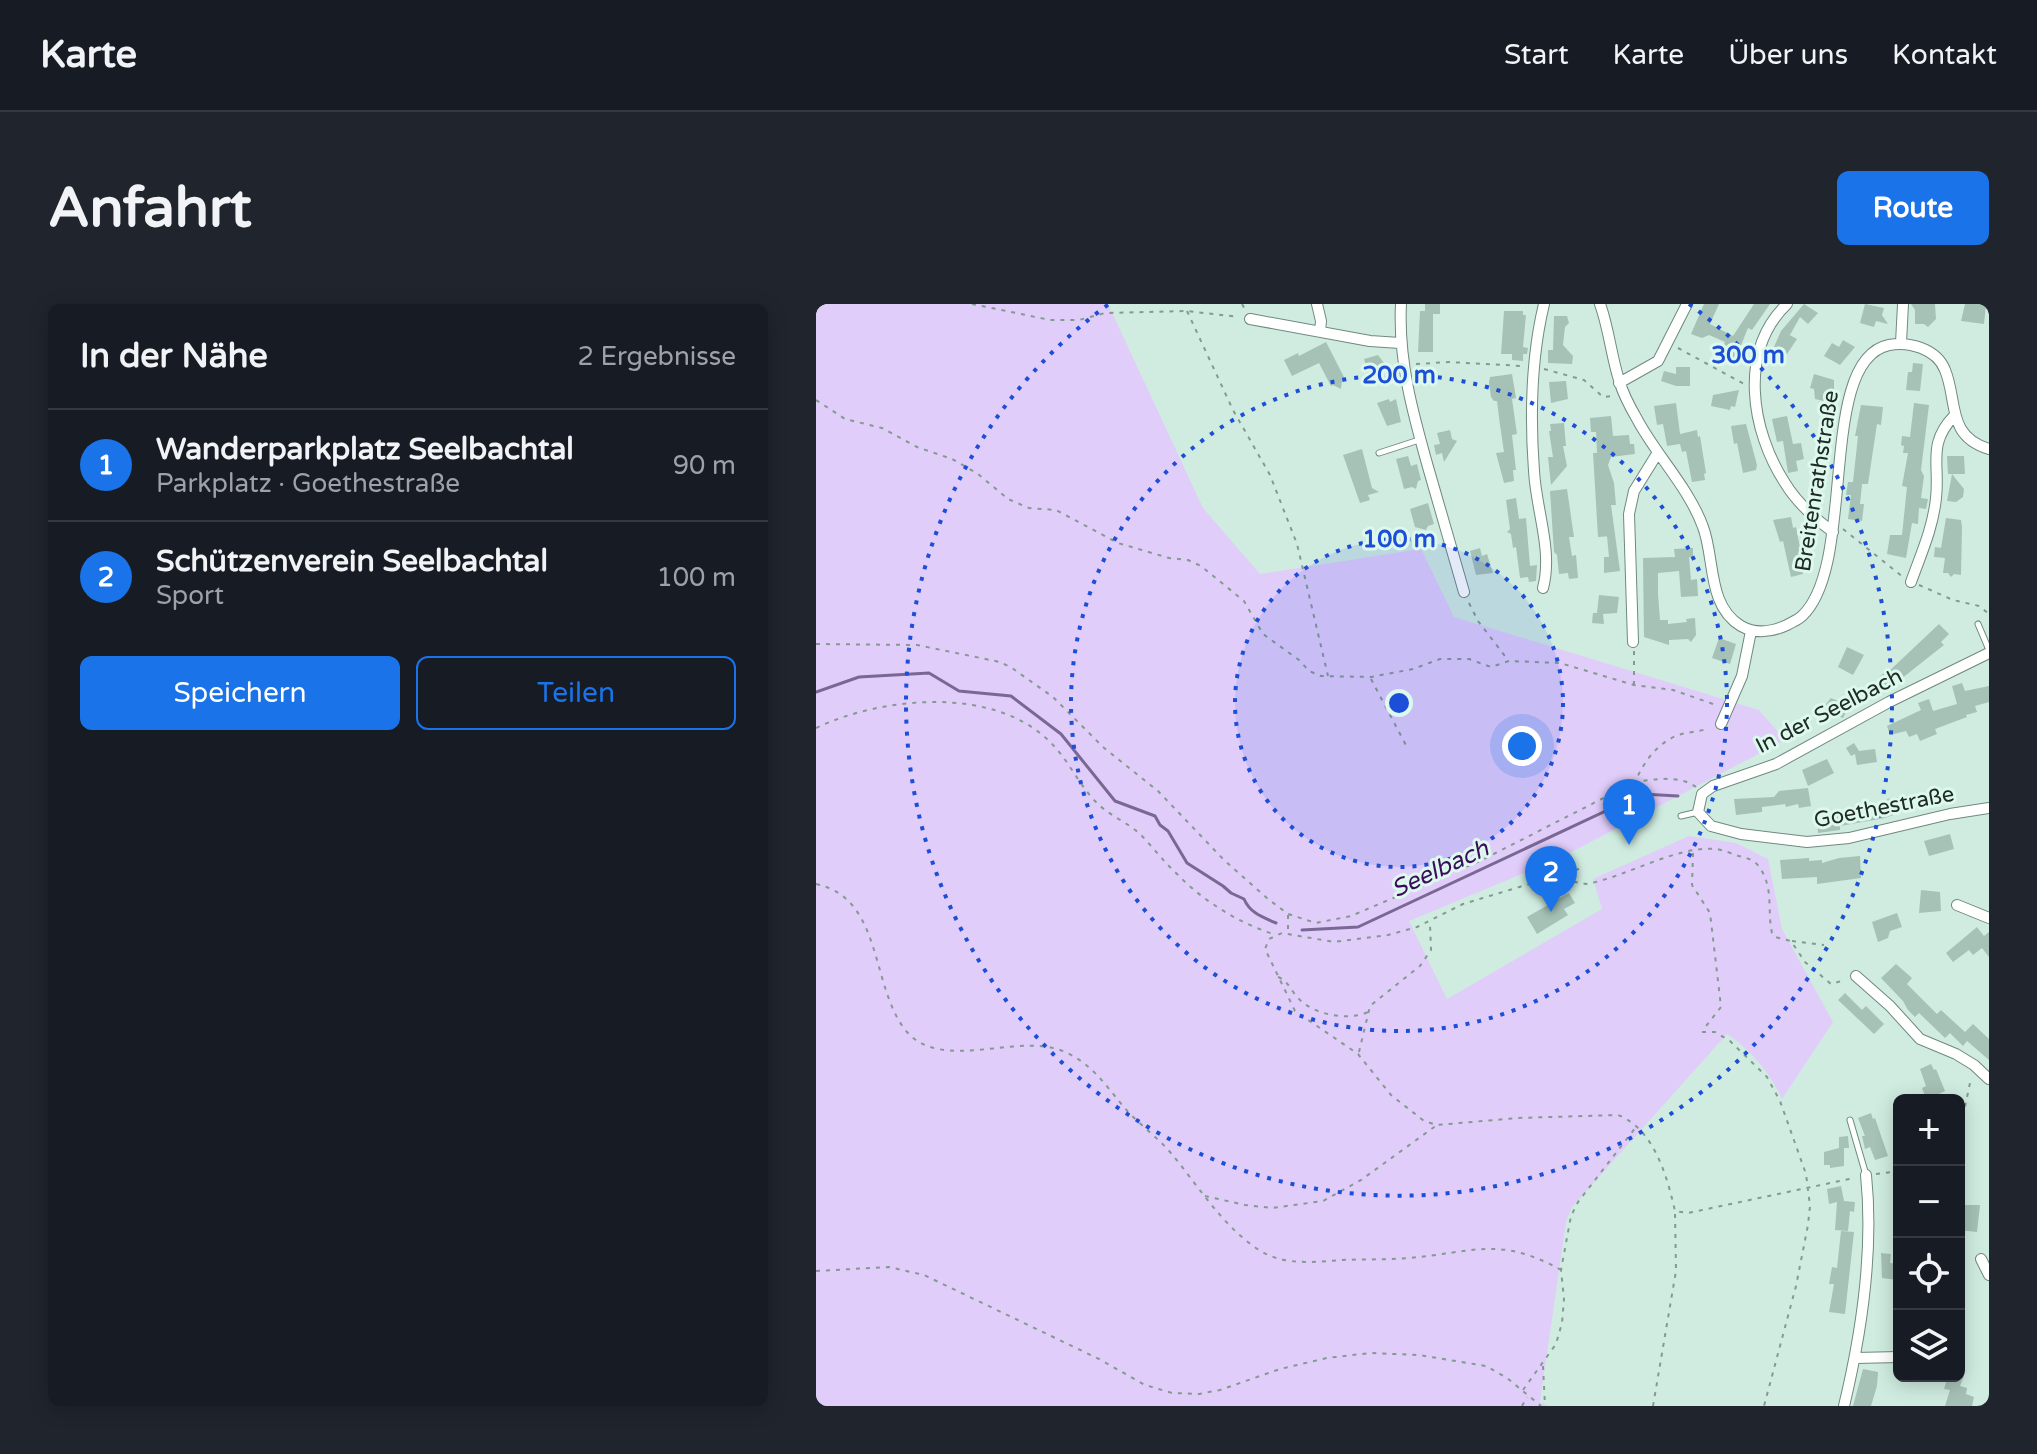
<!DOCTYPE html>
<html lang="de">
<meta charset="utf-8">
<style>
:root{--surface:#171b24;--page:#20242c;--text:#f1f3f6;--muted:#9ea1a6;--line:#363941;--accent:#1a73e8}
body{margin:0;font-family:"Varela Round",sans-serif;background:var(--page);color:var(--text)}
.controls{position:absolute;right:24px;bottom:24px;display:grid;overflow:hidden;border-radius:12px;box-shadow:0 4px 20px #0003}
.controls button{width:72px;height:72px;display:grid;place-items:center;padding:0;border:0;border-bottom:2px solid var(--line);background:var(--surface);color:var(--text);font:40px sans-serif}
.you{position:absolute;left:706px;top:442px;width:28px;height:28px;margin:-20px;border:6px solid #fff;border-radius:50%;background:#1a73e8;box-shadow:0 0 0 12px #1a73e833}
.badge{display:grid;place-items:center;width:52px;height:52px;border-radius:50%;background:var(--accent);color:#fff;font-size:26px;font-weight:700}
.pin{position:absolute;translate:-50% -66px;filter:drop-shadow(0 2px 4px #0008)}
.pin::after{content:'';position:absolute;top:42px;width:28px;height:24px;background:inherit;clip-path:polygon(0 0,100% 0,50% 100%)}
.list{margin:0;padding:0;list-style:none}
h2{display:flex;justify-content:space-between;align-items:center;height:104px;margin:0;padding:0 32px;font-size:34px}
h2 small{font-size:26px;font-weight:400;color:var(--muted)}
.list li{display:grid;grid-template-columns:52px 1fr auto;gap:24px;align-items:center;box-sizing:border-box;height:112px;padding:0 32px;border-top:2px solid var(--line)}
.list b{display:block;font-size:30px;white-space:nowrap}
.list p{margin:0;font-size:26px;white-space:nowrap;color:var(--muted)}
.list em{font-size:26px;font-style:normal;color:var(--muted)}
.actions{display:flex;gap:16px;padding:24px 32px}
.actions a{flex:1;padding:18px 0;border:2px solid var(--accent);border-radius:12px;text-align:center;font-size:28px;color:var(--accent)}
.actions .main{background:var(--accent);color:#fff}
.icon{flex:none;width:44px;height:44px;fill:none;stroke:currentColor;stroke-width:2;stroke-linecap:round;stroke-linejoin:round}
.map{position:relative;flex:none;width:1173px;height:1102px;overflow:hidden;border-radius:12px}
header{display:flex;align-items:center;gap:48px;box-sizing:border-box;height:112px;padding:0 40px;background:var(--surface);border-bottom:2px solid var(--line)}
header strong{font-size:38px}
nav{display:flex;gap:44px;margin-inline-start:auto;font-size:28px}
.intro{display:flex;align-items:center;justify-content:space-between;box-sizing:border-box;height:192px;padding:0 48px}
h1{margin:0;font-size:56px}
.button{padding:20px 36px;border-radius:12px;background:var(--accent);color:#fff;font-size:28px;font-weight:700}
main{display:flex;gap:48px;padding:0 48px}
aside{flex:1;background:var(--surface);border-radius:12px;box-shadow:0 4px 20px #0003}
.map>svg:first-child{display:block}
</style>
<header>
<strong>Karte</strong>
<nav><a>Start</a><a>Karte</a><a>Über uns</a><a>Kontakt</a></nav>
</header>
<div class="intro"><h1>Anfahrt</h1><a class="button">Route</a></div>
<main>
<aside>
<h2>In der Nähe<small>2 Ergebnisse</small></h2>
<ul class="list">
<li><span class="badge">1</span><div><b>Wanderparkplatz Seelbachtal</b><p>Parkplatz · Goethestraße</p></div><em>90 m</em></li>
<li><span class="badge">2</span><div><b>Schützenverein Seelbachtal</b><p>Sport</p></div><em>100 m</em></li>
</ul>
<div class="actions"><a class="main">Speichern</a><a>Teilen</a></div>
</aside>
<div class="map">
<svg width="1173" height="1102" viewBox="0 0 1173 1102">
<rect width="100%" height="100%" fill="#d0ece0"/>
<path fill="#e0cdf9" d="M0,0H292L387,204L444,270L605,245L638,313L943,406L969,436L744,554L593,617L631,695L786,605L777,575L873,532L920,539L952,555L966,625L1017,718L966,795C955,770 934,745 911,730L756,903L750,918L724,1098L732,1102H0Z"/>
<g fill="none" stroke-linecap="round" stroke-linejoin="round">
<path stroke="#7a6894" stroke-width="3" d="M0,388L43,373L113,369L143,387L195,392L245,430L299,497L339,512L344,521L352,527L371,559L407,582L415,589L428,595C434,609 446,613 460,619
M486,626L542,623L826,490L862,492"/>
</g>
<path fill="#a6c1b6" d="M609,0H624V10H617V48H602L604,7H609Z
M888,0H903L894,20L917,32L938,0H954L936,26L932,24L919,56L904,50L909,38L893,31L886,34L875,30Z
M988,0L1002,9L992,20L984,13L974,31L968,28L981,35L971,50L958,43L965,27Z
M1049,0L1068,4L1066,11L1072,20L1060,17L1058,23L1044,19Z
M1095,0H1119L1120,15L1112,23L1108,20H1099V6Z
M1149,0H1170L1168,20L1145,17Z
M688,7H707V11H710L707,43L712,44L711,50H707V57L696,56V50H685Z
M738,12H751L753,19L749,23L747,41L757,52L756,60L732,59V46H737Z
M1027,36L1039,43L1024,61L1008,52L1016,39L1023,43Z
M510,38L529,75L526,76L525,85L517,81L515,82L503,59L476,72L468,56L482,49L483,52Z
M562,51L568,59L566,63L570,78L555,82L548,55Z
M1097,59L1107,60L1104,87L1090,86L1092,68H1096Z
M860,63H874V82H860L845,77L848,67L860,70Z
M696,70L700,94L696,95L701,130L696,131L700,166H697L698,177L688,179L680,149L688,148L684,121L681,97H678L675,93L673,78L674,73Z
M998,70L1018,76V85L1012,98L999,95L998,85L994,84Z
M750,77L752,95L735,99L733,78Z
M923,86L919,103L915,102L914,106L895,102L897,91Z
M573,95L574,98L580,95L585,118L571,122L561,99Z
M860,99L864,130L881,126L882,133L884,132L890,169L888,170L889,176L876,178L870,147L866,148L864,140L851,142L847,120L841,121L838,102Z
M1098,99L1113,101L1105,166L1108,172L1105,194L1112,195L1110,205L1103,204L1102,220L1096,219L1090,254L1071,250L1074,231H1086L1091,183L1086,182L1092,149H1087L1088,142L1085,141L1086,132L1094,133Z
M1045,101L1067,103L1065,121L1061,120L1052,180H1046L1044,200H1048L1046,217L1032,215L1035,191H1030L1032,178H1037L1042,132H1039Z
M795,112L797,132L813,131L814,140H818L819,150L795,153L792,161L798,179L800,201H795L804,267L788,269V253H793L791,232H796L782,233L777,149H781L780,128H775L774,114Z
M971,112L977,140L985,139L988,155L980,157L982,167L972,169L967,137L961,138L956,115Z
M748,119L750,142H747L751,162L735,181L732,153H737L733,127H735L734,120Z
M930,120L941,161L940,166L927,169L921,139L918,140L915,122Z
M634,126L636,135L641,137L628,158L626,149L620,151L618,141L624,140L621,129Z
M546,145L556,184L563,188L552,191L554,196L544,199L527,151Z
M592,152L595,162L601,160L605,176L602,177L600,185L596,183L588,185L580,155Z
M1131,152H1148L1149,170H1136L1148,185L1147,193L1140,198L1131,197L1136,170H1132Z
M751,185L758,233H753L756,252L760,251L762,274L753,275L752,269L743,270L741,251L738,248L734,187Z
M700,194L703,215L710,214L714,262L721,261L720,277L713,278L712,273L704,274L700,243L697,244L695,230L691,228L694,225L690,196Z
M612,199L618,220L612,222L610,226L599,223L594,205Z
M975,213L977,224L980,223L984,244H988L991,256L990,263L986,264L987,270L975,273L967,237L964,238L957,216Z
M1130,214L1145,216L1146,223L1145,271L1138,270L1135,273L1132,269H1127L1129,254L1118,253L1119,243L1125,244Z
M664,244L666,252L671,250L677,269L660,271L654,247Z
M877,244V253H873L875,276L881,275L882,292L865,293L863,267L842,269V290L844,316H852V320L871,318L870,315L879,314L880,331L875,338L872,335L853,336V341L828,333L827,254L859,253L858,245Z
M783,291L803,293L801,309L787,310L788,320L776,319L777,309H781Z
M1123,320L1133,330L1125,338L1128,341L1066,390L1058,383L1064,376L1062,374L1068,369L1070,370Z
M903,334L920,340L914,360L896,354Z
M1031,343L1048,351L1037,371L1022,363Z
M1146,379L1149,387L1173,382V398L1159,402L1161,408L1150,411L1151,413L1119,425L1121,430L1104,437L1101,430L1093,433L1090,427L1074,431L1071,422L1105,406L1102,399L1113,395L1117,407L1141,400L1136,382Z
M1015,394L1033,402L1027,414L1005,406Z
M1038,439L1043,447L1059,445L1061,458L1041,461L1039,450L1035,452L1030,444Z
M1011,455L1018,469L992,482L986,466Z
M992,484L995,502L983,504L982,500L970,503L969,500L946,503V508L920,511L918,495L958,493L963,487Z
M1093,491L1095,505L1069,514L1024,522V526L1002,529L1001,512L1037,511L1035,503L1053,499L1055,506L1072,503L1071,495Z
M1134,530L1138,545L1113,552L1108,537Z
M1044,552L1045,574L1001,580V573L966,575L964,556L993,554V557L1006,556V559L1023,554Z
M1105,586L1124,588L1125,607L1103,609Z
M753,589L759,599L748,605L752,611L721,630L711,613Z
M1081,609L1086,623L1074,627L1072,634L1062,638L1056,618Z
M1161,623L1168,632L1173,628V653L1166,644L1157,651L1153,646L1137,658L1130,649Z
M1080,660L1096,674L1091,680L1121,710L1125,706L1149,728L1157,720L1173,735V756L1151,737L1147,742L1134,729L1129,734L1103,709L1099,713L1092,706L1087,697L1065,674Z
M1029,689L1046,706L1050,702L1068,720L1058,730L1022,696Z
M1115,760L1118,766L1120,765L1129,787L1115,794L1113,790L1109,792L1106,784L1110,782L1104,765Z
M1055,809L1057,815L1059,814L1072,852L1059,856L1054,843L1049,845L1046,832H1049L1042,814Z
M1032,832L1033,844H1028V862L1014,864V861H1008V848L1023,844V833Z
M1025,882L1028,897L1039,898L1038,908L1034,907L1032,927L1019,926L1021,898L1013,900L1011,885Z
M1143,901H1164L1161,928L1143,926Z
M1025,927L1038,928L1029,1010L1013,1008L1018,980H1013L1016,963L1021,964Z
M1065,949L1075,950L1074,959L1083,960L1081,976L1066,974Z
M1047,1065L1062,1068L1061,1082L1055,1102H1037Z
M1132,1072H1148L1144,1082L1151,1084L1150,1090L1158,1093L1156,1102H1129L1134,1086L1128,1085Z"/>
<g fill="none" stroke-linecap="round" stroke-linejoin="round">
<defs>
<path id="service" d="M563,149L603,136
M1162,320L1173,346
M865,512L882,508
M1034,816L1050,871"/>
<path id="minor" d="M501,0L505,17L504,28
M585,0C582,56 597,110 612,163C624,205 636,247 648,288
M784,0C793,25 795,51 803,76C807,90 814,103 821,115C840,151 873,184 887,223C899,254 891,302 925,322C939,330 956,328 971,321C976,318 982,316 986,312C1042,260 1000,56 1073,41C1093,37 1121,45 1129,66C1142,97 1130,132 1173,145
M971,0C922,47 935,127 969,179C981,199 998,214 1017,228
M434,15L554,37L584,39
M1085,39L1087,0
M803,79L842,57L871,0
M1095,278C1105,250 1117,224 1120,194C1124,160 1111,140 1138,112
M727,284C737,246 720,206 718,167C714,113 715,54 728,0
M817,338L813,210L818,187L841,150
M1173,349L1073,398L960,460L897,482L886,490L882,508L895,522L925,530L991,538L1033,534L1134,510L1173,504
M905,420L926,372L935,327
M1141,601L1173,614
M1040,672L1074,702L1104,735L1140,750L1158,761L1173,775
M1165,955L1173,971
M1040,1054L1083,1053
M1028,1102C1046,1027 1058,948 1050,871"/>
</defs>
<use href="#service" stroke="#6f897e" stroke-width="7"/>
<use href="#minor" stroke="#6f897e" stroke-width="12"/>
<path stroke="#849990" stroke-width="2" stroke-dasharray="4 6" stroke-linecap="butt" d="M156,0L234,16H263L289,9L371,7L423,13
M426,0L430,7
M371,7L417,106L454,171L481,240L512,372
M862,44L930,81
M600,60L633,58L706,62
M728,65L768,76L787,93L797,92
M0,96L29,115L66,124L101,143L136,155L162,170L192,195L213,204L240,206L302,239L353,254L372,256L385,262L428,297L447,330L483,356L493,367L505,372L555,373L597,365L624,355H653L675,363L693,357L744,359L818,381L857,386L900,401
M1027,225L1087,273
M1103,281L1137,296L1163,302L1173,310
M653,299L662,317L692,356
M0,340L101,341L184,358L196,364L237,393L287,443L342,487L408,556L452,595L472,610L500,619L535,612L664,557L819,478
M818,347V380
M555,375L592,445
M0,424C65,393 174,382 231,435C251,453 261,478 279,497C292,511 309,517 323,529C336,542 347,557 360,569C387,597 421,618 457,630
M880,483C864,471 838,475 819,478C828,458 840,440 862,431C872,428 883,428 893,424
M877,549L876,581L894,609L904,694L905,703L887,726
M763,565L647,600L601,623L572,631L518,638L466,629L453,635L449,645L479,707L542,750L575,791L608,817L621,821L701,814L802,811C838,825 851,872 859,907L872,909L1038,874
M751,570L759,578L770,580C808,574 861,541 900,545C908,546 916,550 923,552C931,554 939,556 944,564C958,585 951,607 956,629L959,633L975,637L989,658L1015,680L1029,676
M0,580C68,594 54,685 91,728C127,769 204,727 249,748C279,761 293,787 314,810C327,823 342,834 354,848C382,881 405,921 443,946C468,962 498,958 526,956C548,955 570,956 592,954C656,949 683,931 745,966
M472,611V628
M976,637L1008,641
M462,673C473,677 475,688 484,696C499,711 533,717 552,708
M886,728H899L914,737L951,773L964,797L990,870L994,902L992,921L980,982L948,1102
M543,748L554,702L604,662L615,646L614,620
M1143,832L1155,774
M1060,870L1083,867
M389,892L429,901L456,904L507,897L545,876L621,821
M0,967L73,963L108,971L283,1055L329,1081L356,1089L383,1090L404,1086L464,1065L511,1054L554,1049L603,1051L670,1062L691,1074L725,1102
M727,1062L729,1102
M707,1086L740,1040L746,1019L748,995L745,966L755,912L762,898L820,823
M706,1102L711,1093
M837,1102L860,967L859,908"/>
<use href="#service" stroke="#fff" stroke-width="5"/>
<use href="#minor" stroke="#fff" stroke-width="10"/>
</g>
<circle cx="583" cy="399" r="164" fill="#1d4ed8" fill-opacity=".12"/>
<g fill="none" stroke="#1d4ed8" stroke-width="4" stroke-dasharray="4 8">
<circle cx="583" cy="399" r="164"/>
<circle cx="583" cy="399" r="328"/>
<path d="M873 0A493 493 0 1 1 293 0"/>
</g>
<g text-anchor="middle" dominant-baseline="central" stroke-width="6" stroke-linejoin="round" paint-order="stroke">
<g font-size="22" fill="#202b27" stroke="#ddf9ed">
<text transform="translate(1001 177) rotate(-81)">Breitenrathstraße</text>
<text transform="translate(1013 407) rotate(-27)">In der Seelbach</text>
<text transform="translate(1068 503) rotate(-11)">Goethestraße</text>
</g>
<g font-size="24" font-style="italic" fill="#3a0c5b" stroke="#ddf9ed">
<text transform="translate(624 565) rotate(-25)">Seelbach</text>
</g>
</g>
<circle cx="583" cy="399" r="12" fill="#1d4ed8" stroke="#ddf9ed" stroke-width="4"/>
<g font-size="24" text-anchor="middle" font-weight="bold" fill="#1d4ed8" stroke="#ddf9ed" stroke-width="6" stroke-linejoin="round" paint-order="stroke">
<text x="932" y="59">300 m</text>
<text x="583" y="79">200 m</text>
<text x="583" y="243">100 m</text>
</g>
</svg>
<div class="controls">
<button>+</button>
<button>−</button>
<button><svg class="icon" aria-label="locate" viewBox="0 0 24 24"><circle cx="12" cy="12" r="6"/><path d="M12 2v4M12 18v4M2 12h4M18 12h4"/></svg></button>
<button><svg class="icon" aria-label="layers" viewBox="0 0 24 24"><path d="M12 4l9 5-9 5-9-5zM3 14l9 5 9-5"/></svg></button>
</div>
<div class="you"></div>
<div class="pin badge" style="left:813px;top:541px">1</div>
<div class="pin badge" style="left:735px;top:608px">2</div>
</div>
</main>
